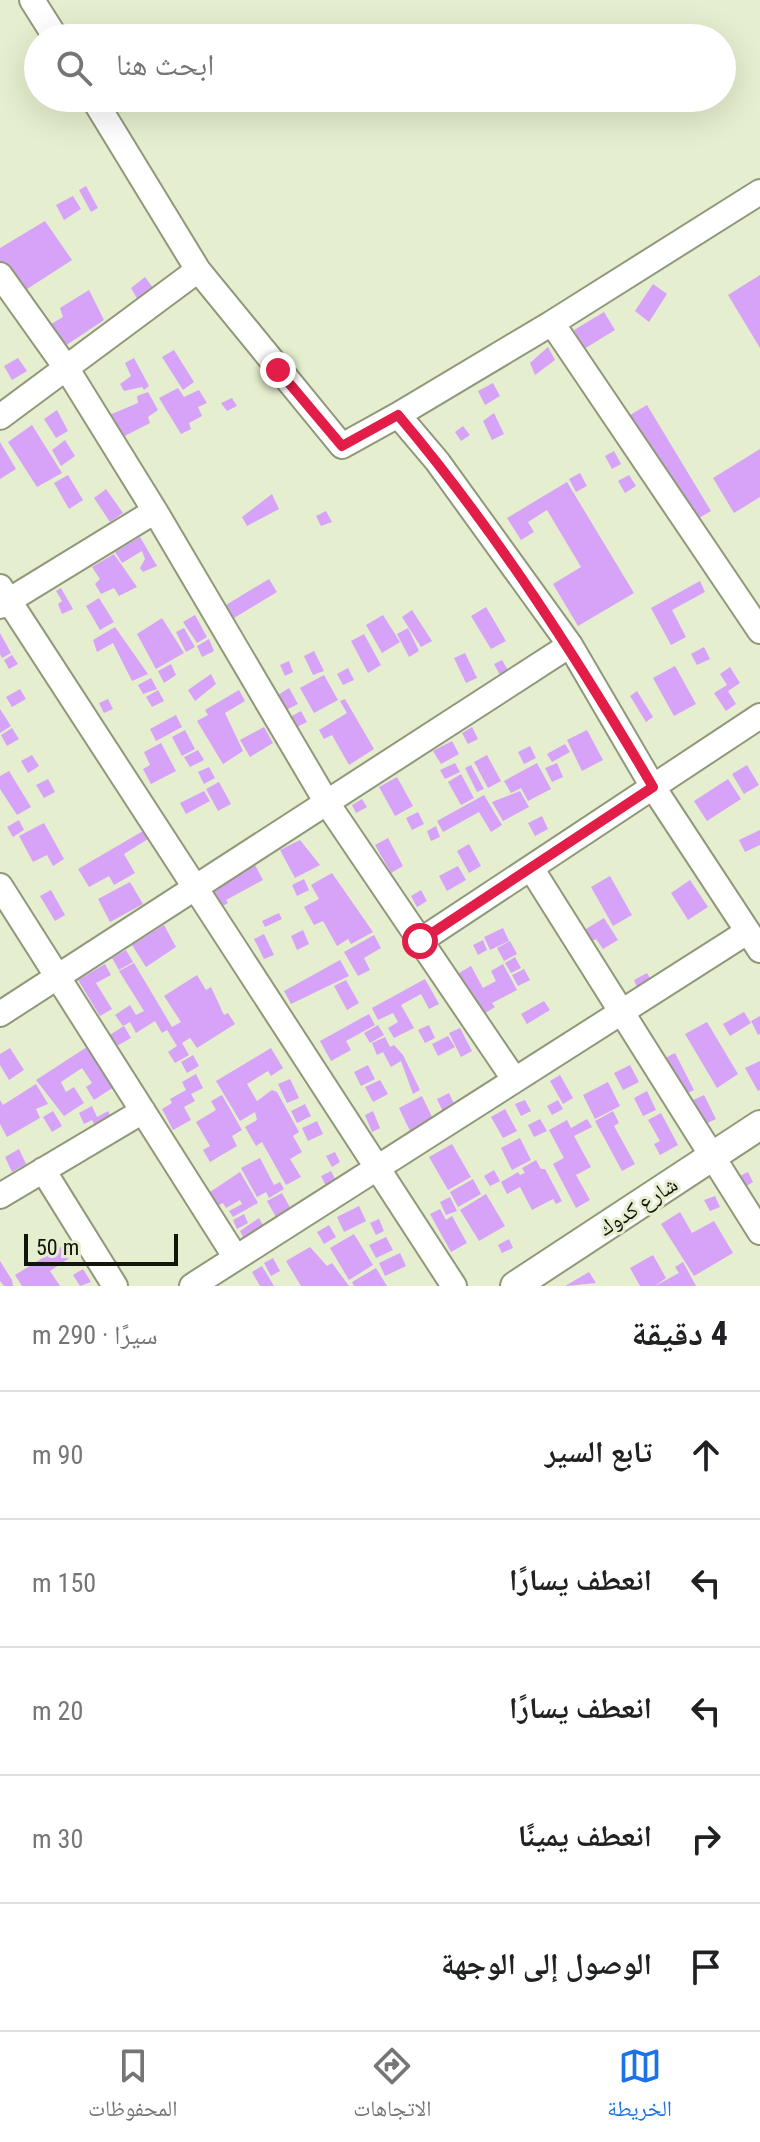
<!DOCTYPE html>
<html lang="ar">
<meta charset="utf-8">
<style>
:root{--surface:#fff;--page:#f6f6f6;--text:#202124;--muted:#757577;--line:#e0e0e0;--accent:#1a73e8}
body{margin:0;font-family:"Roboto Condensed","Noto Naskh Arabic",sans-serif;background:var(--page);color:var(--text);direction:rtl}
.scale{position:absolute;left:24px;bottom:20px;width:154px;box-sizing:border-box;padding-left:8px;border:4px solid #121509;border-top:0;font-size:22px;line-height:28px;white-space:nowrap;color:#121509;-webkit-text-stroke:6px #e5eece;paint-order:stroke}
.stop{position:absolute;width:24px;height:24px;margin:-18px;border:6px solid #e11d48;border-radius:50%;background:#fff}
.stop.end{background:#e11d48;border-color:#fff;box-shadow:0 2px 8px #0008}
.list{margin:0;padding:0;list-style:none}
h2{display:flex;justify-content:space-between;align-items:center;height:104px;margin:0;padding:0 32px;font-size:34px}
h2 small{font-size:26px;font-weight:400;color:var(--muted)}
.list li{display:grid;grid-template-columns:52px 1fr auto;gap:24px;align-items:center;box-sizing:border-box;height:128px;padding:0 32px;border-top:2px solid var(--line)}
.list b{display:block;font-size:30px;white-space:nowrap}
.list em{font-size:26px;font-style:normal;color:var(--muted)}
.icon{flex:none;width:44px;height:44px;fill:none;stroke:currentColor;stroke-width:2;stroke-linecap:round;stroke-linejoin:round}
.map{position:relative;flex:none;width:760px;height:1286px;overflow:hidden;direction:ltr}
.search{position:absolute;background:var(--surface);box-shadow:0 8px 32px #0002;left:24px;right:24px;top:24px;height:88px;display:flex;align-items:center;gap:20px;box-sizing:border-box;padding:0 28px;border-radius:44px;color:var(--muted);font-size:30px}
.sheet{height:744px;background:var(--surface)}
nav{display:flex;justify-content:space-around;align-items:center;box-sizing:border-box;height:112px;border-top:2px solid var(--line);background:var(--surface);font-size:22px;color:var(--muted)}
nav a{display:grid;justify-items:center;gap:4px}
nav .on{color:var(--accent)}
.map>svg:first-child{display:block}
</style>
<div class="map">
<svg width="760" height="1286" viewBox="0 0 760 1286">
<rect width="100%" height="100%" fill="#e5eece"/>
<path fill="#d7a3f8" d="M86,186L98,208L91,212L79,190Z
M73,196L81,209L64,220L56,205Z
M45,221L72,260L21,293L0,261V248Z
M760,275V348L728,295Z
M145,277L154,289L138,300L131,288Z
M653,284L667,294L649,322L635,311Z
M89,290L104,320L59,350L46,327L63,317L60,308Z
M604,312L615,330L584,349L574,330Z
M548,347L555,360L535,375L530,363Z
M174,350L194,382L183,390L162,357Z
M18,358L27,371L12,380L4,366Z
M134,358L149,386L144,390L142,387L124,391L120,384L131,376L125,363Z
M493,383L500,396L485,405L478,391Z
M178,388L184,397L199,390L207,403L198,407L202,416L189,423L191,429L181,434L159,398Z
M148,392L158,410L148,417L150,423L115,441L107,416L138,403L137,396Z
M232,398L237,406L227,411L221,403Z
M647,405L711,511L694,521L630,415Z
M57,410L68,431L56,438L44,419Z
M494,413L504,434L492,440L483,421Z
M32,425L62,473L37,487L8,442Z
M463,426L470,435L461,441L455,432Z
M65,440L75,456L61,466L52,450Z
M0,442L16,469L0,479Z
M760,449V497L734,513L713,478Z
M614,451L621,464L612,469L605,456Z
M580,473L587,486L576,492L569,479Z
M68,475L83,500L69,509L54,483Z
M629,475L636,486L625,493L618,481Z
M567,482L634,593L578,626L553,584L581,567L547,510L528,522L534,532L521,540L507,518Z
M106,489L123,513L110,522L94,498Z
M272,494L279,509L247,526L242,517Z
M326,511L332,522L321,526L316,516Z
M140,537L157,566L143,572L140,568L145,559L142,551L122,563L115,552Z
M114,554L137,587L119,596L114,588L101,594L95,584L100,579L92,567Z
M269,579L277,592L229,621L221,608Z
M700,581L705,592L672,610L686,637L671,645L651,608Z
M61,588L73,609L62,614L58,604L62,601L56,591Z
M99,598L114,622L100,630L86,606Z
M486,607L506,641L491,649L471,616Z
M412,610L432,641L421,647L402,617Z
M195,615L207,637L197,643L183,622Z
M383,615L400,642L382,653L366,625Z
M162,618L184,653L156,669L137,634Z
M115,627L148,674L132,681L113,643L97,652L93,640Z
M184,628L195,647L186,652L176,632Z
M408,628L419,651L409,657L397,634Z
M0,633L11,653L2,658L0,654Z
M364,634L381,665L368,673L351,641Z
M209,639L214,651L202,657L197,646Z
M704,647L710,659L697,665L691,654Z
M314,651L324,671L313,675L304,656Z
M465,653L477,678L466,683L454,658Z
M12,655L18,664L9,669L4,660Z
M502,660L508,670L500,675L494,664Z
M289,661L293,672L285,676L280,665Z
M171,664L176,675L164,683L158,671Z
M675,666L696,704L674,716L653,678Z
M730,667L740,683L728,691L736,704L726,711L714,693L727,685L720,674Z
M348,668L354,680L343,685L337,674Z
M211,674L216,684L195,701L188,690Z
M324,675L338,700L314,713L300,688Z
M151,678L157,689L143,694L138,685Z
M289,688L298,704L286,710L278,695Z
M20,689L26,699L12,707L6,697Z
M158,690L164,701L152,707L146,697Z
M239,690L245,701L225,713L243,751L223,764L197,721L208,715L205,710Z
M637,691L653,717L646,722L630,696Z
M108,699L113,709L104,713L99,703Z
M345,699L374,749L349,765L332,735L324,739L319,730L347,713L340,701Z
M0,709L11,726L0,733Z
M301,711L307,722L297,727L292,716Z
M176,715L182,727L156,741L150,729Z
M264,727L273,743L250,757L240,740Z
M472,727L478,739L468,744L462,733Z
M12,728L19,739L7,746L1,735Z
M185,730L195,749L182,756L172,737Z
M587,730L603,760L582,771L567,740Z
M452,741L459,754L441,764L433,751Z
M161,743L176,771L151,784L143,769L150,765L144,752Z
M565,744L570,752L552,762L547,754Z
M530,746L536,758L524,764L518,752Z
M198,750L204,760L190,767L184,757Z
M32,755L39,766L28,773L21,761Z
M487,755L501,781L488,788L474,762Z
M455,763L460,772L445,779L440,770Z
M537,763L551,789L528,801L521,788L511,793L504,781Z
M557,763L563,777L552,782L545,768Z
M471,765L484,789L477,792L465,768Z
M747,765L759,785L744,794L732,774Z
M209,767L215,778L204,784L198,772Z
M9,771L31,807L17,815L0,789V776Z
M461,774L474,798L461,805L448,782Z
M397,777L413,806L395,816L379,787Z
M48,779L55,792L44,798L36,785Z
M728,779L741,799L707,821L694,801Z
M219,782L231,804L218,811L206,789Z
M204,791L210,801L186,814L180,803Z
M520,791L529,807L503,821L492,802Z
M484,795L502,825L491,832L479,812L443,832L437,821Z
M362,799L367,807L356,813L352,805Z
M418,812L424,824L412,830L406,818Z
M542,816L548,829L535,836L528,823Z
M19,820L24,830L13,837L7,827Z
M44,823L64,859L53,866L47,855L33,862L19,836Z
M436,826L440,837L431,841L427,831Z
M760,830V845L745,852L739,840Z
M143,831L148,839L124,854L135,873L114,885L109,876L89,887L78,869Z
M388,838L403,866L391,873L375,845Z
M300,840L320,865L295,878L280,850Z
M469,844L481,866L469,873L457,851Z
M255,865L263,880L226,900L228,903L214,911L204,893Z
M458,866L466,880L447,891L439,876Z
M332,873L373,932L351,944L348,939L337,946L323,921L314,925L304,907L319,899L311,885Z
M610,876L632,915L613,926L591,887Z
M304,879L309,890L297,896L292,885Z
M690,880L708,907L688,920L671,893Z
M130,882L143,904L110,922L98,899Z
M51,890L65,915L55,921L40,896Z
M421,890L427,901L417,907L411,896Z
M279,913L282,919L265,927L262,921Z
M604,918L618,940L603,949L596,939L588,944L581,932Z
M164,925L176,947L146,967L132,945Z
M503,928L509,941L490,950L484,937Z
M303,930L309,944L297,950L291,936Z
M264,934L274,955L264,959L254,939Z
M374,935L381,948L364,958L370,970L358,976L344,952Z
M483,940L487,950L478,955L473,945Z
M510,941L517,954L504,961L497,948Z
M126,950L133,962L119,970L112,958Z
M515,957L521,968L511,973L505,963Z
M340,960L349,976L291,1004L284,991Z
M134,963L172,1027L181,1022L164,996L197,975L206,990L211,987L224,1015L228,1013L235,1024L197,1048L184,1029L190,1038L182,1043L189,1055L175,1063L168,1052L177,1046L167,1030L162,1033L155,1021L136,1033L130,1022L123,1026L115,1015L130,1005L136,1015L144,1011L119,971Z
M105,964L111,975L96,983L112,1009L100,1016L78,980Z
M503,964L517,990L492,1003L495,1007L482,1015L459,973L471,966L483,988L496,981L491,971Z
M524,969L530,980L518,986L512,975Z
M647,973L651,980L637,987L634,980Z
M425,979L439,1004L429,1009L421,994L401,1005L414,1028L394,1038L388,1028L398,1022L393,1013L378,1020L372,1008Z
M346,980L359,1003L347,1010L334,986Z
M544,1001L550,1010L527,1024L521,1014Z
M744,1012L751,1023L730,1036L723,1024Z
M369,1014L375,1025L346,1041L351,1050L331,1061L320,1041Z
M760,1016V1034L758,1035L751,1021Z
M707,1022L738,1074L717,1088L685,1034Z
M378,1025L384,1035L370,1043L364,1033Z
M429,1025L435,1038L425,1043L418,1030Z
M124,1026L131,1038L115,1047L108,1036Z
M460,1028L472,1051L461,1057L449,1033Z
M448,1036L455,1047L438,1056L432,1044Z
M385,1037L390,1047L394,1045L403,1055L420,1090L413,1094L401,1061L391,1067L383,1052L377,1055L372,1043Z
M87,1047L114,1087L94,1100L86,1087L92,1083L82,1068L61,1082L66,1092L74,1087L84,1103L64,1116L36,1080Z
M10,1048L24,1070L9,1080L0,1065V1054Z
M271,1048L283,1068L271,1076L268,1071L247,1084L257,1101L272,1090L277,1092L299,1132L293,1136L302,1152L290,1159L301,1177L286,1185L262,1142L256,1146L245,1127L257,1120L255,1112L240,1121L216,1081Z
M675,1053L694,1090L682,1096L663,1059Z
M193,1055L199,1066L187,1073L181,1062Z
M760,1061V1090L758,1091L745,1068Z
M368,1065L375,1079L361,1086L354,1072Z
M630,1065L639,1082L623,1090L614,1073Z
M196,1074L203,1088L191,1094L195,1101L184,1107L191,1120L173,1130L162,1109L172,1103L170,1099L186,1090L182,1082Z
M560,1075L573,1098L563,1104L550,1081Z
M290,1079L299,1098L287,1103L278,1084Z
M380,1080L388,1094L373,1102L365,1087Z
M608,1082L620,1106L595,1119L583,1095Z
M36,1084L48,1104L36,1109L40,1118L7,1137L0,1124V1100L3,1105Z
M647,1091L656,1110L643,1116L634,1098Z
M449,1093L455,1106L443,1112L437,1099Z
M222,1095L242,1130L232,1136L237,1146L210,1162L203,1150L210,1146L196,1122L216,1110L211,1101Z
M704,1095L716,1119L697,1128L685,1104Z
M422,1096L433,1119L410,1131L399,1108Z
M525,1100L531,1111L521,1116L515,1104Z
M558,1100L563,1109L552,1115L547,1106Z
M305,1104L311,1116L297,1123L291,1111Z
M92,1106L97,1117L108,1111L114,1123L98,1131L92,1120L84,1124L79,1113Z
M505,1109L517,1131L503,1138L491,1117Z
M53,1111L62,1126L52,1132L43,1117Z
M373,1111L380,1128L372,1132L365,1115Z
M613,1111L619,1123L614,1126L635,1164L622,1171L595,1121Z
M661,1113L678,1145L660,1155L654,1144L660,1141L648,1120Z
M540,1119L547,1131L534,1137L528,1125Z
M587,1119L592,1127L574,1136L591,1167L576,1175L590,1200L576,1208L553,1164L564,1158L549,1130L567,1120L571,1128Z
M317,1121L323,1134L308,1141L302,1128Z
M520,1138L531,1160L512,1170L501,1148Z
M452,1144L471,1177L448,1190L429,1157Z
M19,1149L26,1164L12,1172L5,1157Z
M335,1152L340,1162L332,1167L326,1156Z
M260,1158L274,1185L280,1182L284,1189L269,1198L266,1192L257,1197L241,1168Z
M536,1160L541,1169H545L562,1201L556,1204L553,1199L532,1210L520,1187L507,1194L501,1182L518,1172L520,1175L525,1173L522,1168Z
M494,1170L500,1181L490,1186L484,1176Z
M331,1171L337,1183L327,1188L321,1176Z
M240,1172L258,1203L233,1217L229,1211L242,1204L240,1200L226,1208L223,1203L215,1207L207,1194Z
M748,1172L753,1182L745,1187L740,1176Z
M473,1179L481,1194L458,1207L450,1192Z
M282,1193L292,1211L277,1219L267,1201Z
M486,1194L505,1226L479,1241L460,1210Z
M715,1196L720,1207L710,1211L704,1200Z
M450,1197L457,1211L446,1215L440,1202Z
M359,1206L366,1221L344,1232L337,1217Z
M440,1209L446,1220L452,1216L467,1243L451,1252L430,1214Z
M680,1212L692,1233L714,1221L733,1253L694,1276L661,1224Z
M244,1214L248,1223L237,1229L233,1220Z
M259,1218L265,1229L245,1241L240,1231Z
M379,1219L384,1231L376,1235L370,1223Z
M329,1225L336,1237L324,1244L317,1232Z
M354,1234L373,1265L349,1280L330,1248Z
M386,1237L393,1250L376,1258L369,1245Z
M509,1239L513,1248L502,1253L498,1245Z
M67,1243L74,1255L50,1271L60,1286H22L15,1275Z
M310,1247L327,1266L332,1263L349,1286H301L286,1261Z
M400,1253L406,1266L385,1276L379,1263Z
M653,1255L666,1278L655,1286L679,1273L675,1267L683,1262L696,1286H640L630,1268Z
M273,1258L280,1271L271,1276L264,1263Z
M0,1261L12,1280L13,1286H4L0,1281Z
M262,1266L274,1286H260L252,1272Z
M376,1268L387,1286H354L352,1282Z
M83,1269L91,1282L80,1286L73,1275Z
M589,1272L596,1283L565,1286Z"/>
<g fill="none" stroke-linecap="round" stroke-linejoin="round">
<defs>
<path id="minor" d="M32,0L56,38
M93,98L198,270
M0,275L67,369L155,511L327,803L514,1079
M552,323L760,192
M398,415L552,323L760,631
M0,417L198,270L342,446L398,415L437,461L570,645L653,787L760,950
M0,587L454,1286
M0,606L155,511
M531,868L760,1232
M0,886L236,1258
M420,941L760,716
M0,1014L570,645
M43,1170L115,1286
M0,1196L143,1111
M192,1286L747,932"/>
<path id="tertiary" d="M515,1286L760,1125"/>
</defs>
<use href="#minor" stroke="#90987a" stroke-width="28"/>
<use href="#tertiary" stroke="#90987a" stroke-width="32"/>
<use href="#minor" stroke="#fff" stroke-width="24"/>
<use href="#tertiary" stroke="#fff" stroke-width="28"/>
</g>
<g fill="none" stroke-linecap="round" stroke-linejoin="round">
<path stroke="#e11d48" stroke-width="10" d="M278,370L342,446L398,415C496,531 577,658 653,787L420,941"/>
</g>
<g text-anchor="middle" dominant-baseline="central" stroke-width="6" stroke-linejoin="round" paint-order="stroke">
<g font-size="22" fill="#121509" stroke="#e5eece">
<text transform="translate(638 1206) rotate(-33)">شارع كدوك</text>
</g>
</g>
</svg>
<div class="scale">50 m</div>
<div class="stop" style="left:420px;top:941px"></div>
<div class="stop end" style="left:278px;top:370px"></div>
<div class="search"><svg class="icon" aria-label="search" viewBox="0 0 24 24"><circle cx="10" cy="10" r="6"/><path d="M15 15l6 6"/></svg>ابحث هنا</div>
</div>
<section class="sheet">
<h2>4 دقيقة<small>سيرًا · 290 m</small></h2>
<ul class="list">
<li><svg class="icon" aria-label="ahead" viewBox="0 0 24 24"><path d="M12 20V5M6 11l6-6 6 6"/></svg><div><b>تابع السير</b></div><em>90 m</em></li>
<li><svg class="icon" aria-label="left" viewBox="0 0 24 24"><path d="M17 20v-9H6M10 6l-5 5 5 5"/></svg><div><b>انعطف يسارًا</b></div><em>150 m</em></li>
<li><svg class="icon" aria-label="left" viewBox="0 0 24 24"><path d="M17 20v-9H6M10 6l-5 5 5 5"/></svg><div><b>انعطف يسارًا</b></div><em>20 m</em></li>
<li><svg class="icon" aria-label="right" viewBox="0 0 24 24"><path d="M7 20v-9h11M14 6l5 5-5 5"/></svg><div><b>انعطف يمينًا</b></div><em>30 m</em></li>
<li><svg class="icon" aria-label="arrive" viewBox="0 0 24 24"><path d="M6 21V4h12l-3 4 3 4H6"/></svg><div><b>الوصول إلى الوجهة</b></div></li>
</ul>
</section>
<nav>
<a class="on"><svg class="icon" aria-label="map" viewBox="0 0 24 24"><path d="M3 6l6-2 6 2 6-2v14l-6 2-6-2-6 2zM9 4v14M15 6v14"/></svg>الخريطة</a>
<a><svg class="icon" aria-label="directions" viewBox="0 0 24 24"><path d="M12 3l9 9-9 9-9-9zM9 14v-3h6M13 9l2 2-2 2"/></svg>الاتجاهات</a>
<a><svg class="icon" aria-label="saved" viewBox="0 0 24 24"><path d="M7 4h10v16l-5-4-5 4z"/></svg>المحفوظات</a>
</nav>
